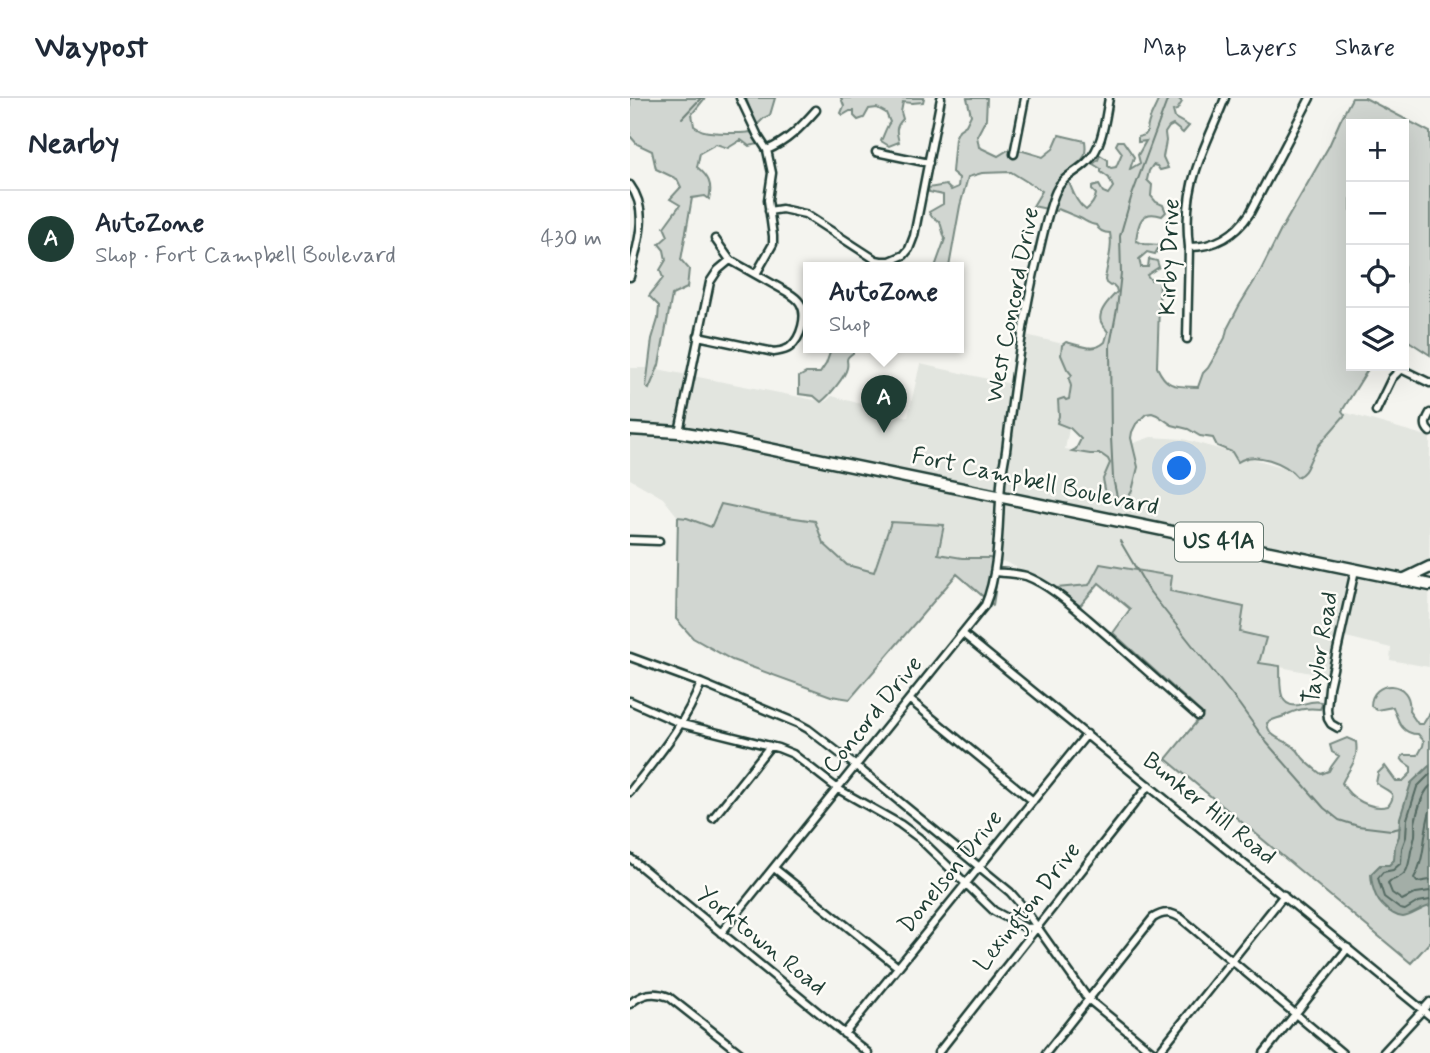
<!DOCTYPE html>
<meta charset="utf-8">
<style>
:root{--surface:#fff;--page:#f6f6f7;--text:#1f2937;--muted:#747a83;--line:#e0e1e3;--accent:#1f3d34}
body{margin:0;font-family:Mynerve,sans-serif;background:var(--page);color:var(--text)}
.controls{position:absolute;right:21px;top:21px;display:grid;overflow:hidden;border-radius:0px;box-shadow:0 7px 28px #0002}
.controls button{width:63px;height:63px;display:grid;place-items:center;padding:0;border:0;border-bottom:2px solid var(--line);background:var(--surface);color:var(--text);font:35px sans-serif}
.you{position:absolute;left:550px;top:371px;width:24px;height:24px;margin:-18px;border:5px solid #fff;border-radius:50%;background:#1a73e8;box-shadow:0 0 0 10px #1a73e833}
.badge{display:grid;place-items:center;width:46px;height:46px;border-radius:50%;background:var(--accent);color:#fff;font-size:23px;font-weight:700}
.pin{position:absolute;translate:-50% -58px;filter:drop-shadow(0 2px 4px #0008)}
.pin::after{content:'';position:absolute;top:37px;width:24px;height:21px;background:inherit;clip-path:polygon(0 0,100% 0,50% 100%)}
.popup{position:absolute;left:173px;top:164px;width:161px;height:91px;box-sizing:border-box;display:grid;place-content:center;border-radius:0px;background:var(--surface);filter:drop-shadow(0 2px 5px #0005);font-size:23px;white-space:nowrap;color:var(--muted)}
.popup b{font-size:26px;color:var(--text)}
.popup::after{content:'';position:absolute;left:50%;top:100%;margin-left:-14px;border:14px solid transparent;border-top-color:var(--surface)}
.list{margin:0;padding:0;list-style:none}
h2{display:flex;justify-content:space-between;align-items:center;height:91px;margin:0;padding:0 28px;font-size:30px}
h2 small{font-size:23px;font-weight:400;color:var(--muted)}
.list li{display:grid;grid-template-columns:46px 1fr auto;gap:21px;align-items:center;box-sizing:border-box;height:98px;padding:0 28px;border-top:2px solid var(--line)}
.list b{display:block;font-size:26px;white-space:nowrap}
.list p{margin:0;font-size:23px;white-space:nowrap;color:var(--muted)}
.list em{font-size:23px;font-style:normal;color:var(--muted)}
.icon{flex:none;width:38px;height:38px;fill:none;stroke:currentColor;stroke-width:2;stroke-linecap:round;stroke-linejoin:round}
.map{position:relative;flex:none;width:800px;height:955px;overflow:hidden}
header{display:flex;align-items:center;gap:42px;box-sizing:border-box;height:98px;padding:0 35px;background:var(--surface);border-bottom:2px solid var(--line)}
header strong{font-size:33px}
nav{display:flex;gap:38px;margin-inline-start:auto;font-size:24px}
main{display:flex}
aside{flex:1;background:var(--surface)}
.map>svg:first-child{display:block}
</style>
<header>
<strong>Waypost</strong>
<nav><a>Map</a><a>Layers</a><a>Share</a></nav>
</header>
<main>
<aside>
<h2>Nearby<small></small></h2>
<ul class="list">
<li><span class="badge">A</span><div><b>AutoZone</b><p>Shop · Fort Campbell Boulevard</p></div><em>430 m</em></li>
</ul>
</aside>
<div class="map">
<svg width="800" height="955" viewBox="0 0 800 955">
<rect width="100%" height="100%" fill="#f4f4ef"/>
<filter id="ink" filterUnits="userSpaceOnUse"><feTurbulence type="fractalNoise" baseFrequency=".0143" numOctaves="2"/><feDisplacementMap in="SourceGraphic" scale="14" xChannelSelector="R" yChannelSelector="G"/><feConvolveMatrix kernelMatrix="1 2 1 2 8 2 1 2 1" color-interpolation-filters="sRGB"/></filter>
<g filter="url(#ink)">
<path fill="#e2e5df" d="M388,235L445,249L439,331L435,351L470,357L521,339L553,341L674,375L678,360L717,315L800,339L799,569L760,562L761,550L716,539L707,580L629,565L609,534L614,509L540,493L542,478L471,466L459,487L426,490L398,474L370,462L359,460H332L307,456L314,428L245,474L217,467L193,445L138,416L92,406L81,429L57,420L48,419L33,400L0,381V270H22L195,304L202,298L278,319L290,266L381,286Z"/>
<path fill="#d1d6d1" stroke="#788a82" stroke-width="2" d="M0,0H75L62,16L64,28C67,30 70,32 74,33C81,35 113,36 120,34L126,39L129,46L119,48L111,42L98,50L86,46L70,55L67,69C78,78 83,86 79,101L75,98L62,100L51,162L59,171L57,190L42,197L29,267L19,291L16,289L22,241L28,221L29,208L19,198L33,180L30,172L36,162L34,152L29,146L38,138L34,129L50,107L40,101L51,89L47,81L26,71L22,53L7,46L0,38Z
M116,0H145L140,17L134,20L126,28Z
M211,0H294L293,4L282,5L273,4L271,14L273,21C265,29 266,33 269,44L259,48L251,43C254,37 256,29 260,24L256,15L247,10L239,11L234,20L228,22L224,18V13H220L213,17L211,15L214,8Z
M337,0H357L356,21L347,38L349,49L368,58L378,52L393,53L413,59L423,51L429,37L455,43C458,64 449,63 435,76C442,89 444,103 456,112C462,107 465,103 466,96L462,92V89L469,87L473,94L478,96L483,89L479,80L471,74V71L463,66L468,62L470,57L478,62V68L481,70L486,69L492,55L486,47L488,43H493L504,59L500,71L510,65L508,57L516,43L508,44V39L515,37L517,34C517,21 525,12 529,0H548L552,4L547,12L543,13L545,20L559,28L553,35L543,27L539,29L535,35L536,43L533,59L538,70L530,72L527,68L523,67L519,73L517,82L522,87L521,98L526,104L533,107L536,114L532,118C511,111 508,125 506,143L514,146L530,147L525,156L517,154L509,161L511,169H518L519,161L527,163L529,169L517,177L521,182L530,179L527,269C537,291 546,288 568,289L573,275L578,270L585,258L595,240L597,231L609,208L631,172L652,130L699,48L710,23L722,0H735L800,34V257L774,240V26H721V268H740L712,313L715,317L688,348C687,352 685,354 683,357C677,366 678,374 667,379C656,365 624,352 608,364L602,354L587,348L583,340L570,338L558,331L542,327L527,317L522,315L516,316L506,326L502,334L501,340L508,369L502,393L495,405L476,403L474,400L476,396L473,381L480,365L478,361L471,356H460L442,353L446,351L451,341L440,330L427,325L429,318L428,302L434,300L436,302L439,301L441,288L439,281L442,277L437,271L431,257L432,247L436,244C450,247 463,255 475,244L478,234C476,231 473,228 471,224C467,214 480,201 487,194L486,190L483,187L480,188L476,185L475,182C477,166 483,150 480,135C474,135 469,133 466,127C459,126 456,123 450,120C443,117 435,114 428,111L426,113L403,108L412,93L381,74L352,75L338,79L330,108L319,169H305L315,141L310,124L302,119L299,114L313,106V97L299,94L298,90L316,87L321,92L328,89L329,80L322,74L325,40L329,32L336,27L341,17Z
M202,249H223V255C213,262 219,262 217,270C215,279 199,298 191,304L184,298L169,296V279L176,275H190L196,266Z
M91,406L138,416L185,423L193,445L217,467L244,474L261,424L314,427L308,456L332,460H359L370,462L363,507L327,476L220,601L201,598L102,562L63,540L46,521L48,419L57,420L81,429Z
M470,466L542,478L540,493L614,509L610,534L636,540L629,565L650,568C651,584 646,611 669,607C677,605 683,602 691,604L692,607L690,611C675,609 666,612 654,618C647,621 643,620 637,625C639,642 655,640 666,651C668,652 672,659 673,660C678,666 685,671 691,676L699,673L701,669L709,658L702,654L700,647L717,640L726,644C729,663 719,670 712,685C720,701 741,712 758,708C770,693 755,693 746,685L748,675L755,668L766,683H773L781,675V669L774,664L771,660L774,657H788L793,648L794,643L788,636C771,636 768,622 763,609L747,612L741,608C741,580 784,581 779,613L788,626H793L800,615V844L781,865L536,661L573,616L483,535L500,511L469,485L450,508L426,490L459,487Z"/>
<path fill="#a3aea7" stroke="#6e8179" stroke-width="2" d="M800,667V808C791,810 780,819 773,819C768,819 767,818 762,815C747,806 742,793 741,776L750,767H759L764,762L765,748L769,738L770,720L781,685Z"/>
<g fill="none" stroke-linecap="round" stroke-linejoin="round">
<path stroke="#546a62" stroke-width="2" d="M800,676L787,689L777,721L776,739L772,750L771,765L763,772L753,774L748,780L754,799L770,811L775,812L788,804L800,802
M800,688C792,696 787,714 785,725C785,731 786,737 784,742C783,748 782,747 781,753C778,770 779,777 760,783L758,785L762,795L772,802L786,795L800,793
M800,713C793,735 796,759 784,780L787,784L800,782"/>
<path stroke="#6e8179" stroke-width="2" d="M52,20L71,0
M488,404L483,380L481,339L480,247L487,211L491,175L490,138L501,100L538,0
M490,443L520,494L609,606L637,645L694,710L709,722L728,728L761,732L770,730"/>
<defs>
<path id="minor" d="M110,0L128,38L137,52L142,75L138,102L143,138V146L126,176
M137,52C158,43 171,29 186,12
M246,54L299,65
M384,56L395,0
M0,87C21,115 6,149 0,179
M139,113L152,111L175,116L246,162L251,163H260L274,157L279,151L284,138L311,0
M85,141L100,162
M559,149C585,149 605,138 620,115L680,0
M68,238L144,254C150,253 155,253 160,249C171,240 178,217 170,205C167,200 162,197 157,194L100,162
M557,241L559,149C556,124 558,96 566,72C574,47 586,24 595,0
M746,313L762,280L771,271L800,285
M800,315C796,322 793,328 800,334
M49,334L80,184L88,172L100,162
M0,442L29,443
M364,474C374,475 385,475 396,478C419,487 439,505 458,521C495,553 531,586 568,618
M333,536L800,918
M0,559L71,585L169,626L178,631L226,668L380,794L393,809L458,901L524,955
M280,602L403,703
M0,603L52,626L148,650L163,656L208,691L270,726L289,740L364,813L396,830L407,829
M708,630L701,626L698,621L697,611L699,589L725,472
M0,694C27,659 55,627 71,585
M83,720L140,648
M0,760L238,955
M144,770L268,869
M91,835L355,507C370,472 368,423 371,386C372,371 376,358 377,344C385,280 393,217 409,154C413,137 419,108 426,93C433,78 446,75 457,64C473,49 475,21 479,0
M0,906C12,895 24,893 39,899L110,955
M214,936L457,636
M308,955L519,687
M416,955L523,820C534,813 542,814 552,821L712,955
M528,955L654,797
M634,955L718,850
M753,955L800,904"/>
<path id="highway" d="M0,331L49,334L91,341L800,487
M773,482L800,469"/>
</defs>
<use href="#minor" stroke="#1f3d34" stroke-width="11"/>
<use href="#highway" stroke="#1f3d34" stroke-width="15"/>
<use href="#minor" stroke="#fdfcf7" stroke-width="6"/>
<use href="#highway" stroke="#fdfcf7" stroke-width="10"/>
</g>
</g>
<g text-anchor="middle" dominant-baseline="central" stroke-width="5" stroke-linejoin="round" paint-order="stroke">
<rect fill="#fdfcf7" stroke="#62766e" stroke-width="2" x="545" y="424.5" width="88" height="39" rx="5"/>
<g font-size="23" font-weight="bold" fill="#1f3d34">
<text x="589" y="444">US 41A</text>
</g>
<g font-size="24" fill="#1f3d34" stroke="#fdfcf7">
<text transform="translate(540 159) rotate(-88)">Kirby Drive</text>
<text transform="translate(383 207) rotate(-79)">West Concord Drive</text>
<text transform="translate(405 384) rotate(12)">Fort Campbell Boulevard</text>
<text transform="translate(691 550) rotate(-80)">Taylor Road</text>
<text transform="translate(243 617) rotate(-51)">Concord Drive</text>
<text transform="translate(579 711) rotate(39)">Bunker Hill Road</text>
<text transform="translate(321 774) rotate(-51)">Donelson Drive</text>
<text transform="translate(398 809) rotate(-52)">Lexington Drive</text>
<text transform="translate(131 843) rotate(39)">Yorktown Road</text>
</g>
</g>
</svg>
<div class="controls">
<button>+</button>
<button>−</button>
<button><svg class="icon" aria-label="locate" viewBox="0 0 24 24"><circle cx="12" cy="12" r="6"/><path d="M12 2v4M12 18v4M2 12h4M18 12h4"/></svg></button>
<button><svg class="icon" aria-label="layers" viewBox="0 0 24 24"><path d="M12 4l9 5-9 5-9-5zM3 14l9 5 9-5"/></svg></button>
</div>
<div class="you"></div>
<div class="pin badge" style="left:254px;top:335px">A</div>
<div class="popup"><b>AutoZone</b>Shop</div>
</div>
</main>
